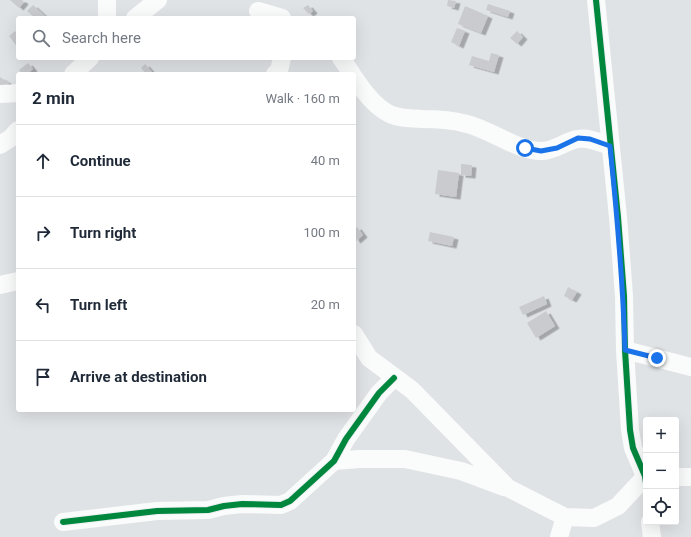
<!DOCTYPE html>
<meta charset="utf-8">
<style>
:root{--surface:#fff;--page:#f6f6f7;--text:#1f2937;--muted:#747a83;--line:#e0e1e3}
body{margin:0;font-family:Roboto,sans-serif;background:var(--page);color:var(--text)}
.controls{position:absolute;right:12px;bottom:12px;display:grid;overflow:hidden;border-radius:4px;box-shadow:0 4px 16px #0002}
.controls button{width:36px;height:36px;display:grid;place-items:center;padding:0;border:0;border-bottom:1px solid var(--line);background:var(--surface);color:var(--text);font:20px sans-serif}
.stop{position:absolute;width:12px;height:12px;margin:-9px;border:3px solid #1a73e8;border-radius:50%;background:#fff}
.stop.end{background:#1a73e8;border-color:#fff;box-shadow:0 1px 4px #0008}
.list{margin:0;padding:0;list-style:none}
h2{display:flex;justify-content:space-between;align-items:center;height:52px;margin:0;padding:0 16px;font-size:17px}
h2 small{font-size:13px;font-weight:400;color:var(--muted)}
.list li{display:grid;grid-template-columns:26px 1fr auto;gap:12px;align-items:center;box-sizing:border-box;height:72px;padding:0 16px;border-top:1px solid var(--line)}
.list b{display:block;font-size:15px;white-space:nowrap}
.list em{font-size:13px;font-style:normal;color:var(--muted)}
.icon{flex:none;width:22px;height:22px;fill:none;stroke:currentColor;stroke-width:2;stroke-linecap:round;stroke-linejoin:round}
.map{position:relative;flex:none;width:691px;height:537px;overflow:hidden}
.search{position:absolute;background:var(--surface);box-shadow:0 4px 16px #0002;left:16px;top:16px;width:340px;height:44px;display:flex;align-items:center;gap:10px;box-sizing:border-box;padding:0 14px;border-radius:4px;color:var(--muted);font-size:15px}
.panel{position:absolute;background:var(--surface);box-shadow:0 4px 16px #0002;left:16px;top:72px;width:340px;height:340px;border-radius:4px}
.map>svg:first-child{display:block}
</style>
<div class="map">
<svg width="691" height="537" viewBox="0 0 691 537">
<defs>
<filter id="shadow"><feDropShadow dx="4.5" dy="2.5" stdDeviation="0" flood-color="#0004"/></filter>
</defs>
<rect width="100%" height="100%" fill="#e0e3e6"/>
<path fill="#c9cbcf" filter="url(#shadow)" d="M10,0H22L24,2L19,8Z
M448,0L456,1L454,8L447,6Z
M488,4L510,11L508,17L486,10Z
M33,5L47,18H35L27,11Z
M308,5L313,11L309,14L303,8Z
M465,6L488,16L481,33L458,24Z
M457,28L465,31L459,46L451,42Z
M15,31L18,36V48L9,36Z
M517,31L523,37L517,44L510,38Z
M491,53L499,55L494,72L469,65L472,56L489,61Z
M28,63L33,69L27,74H22L19,70Z
M145,64L152,72L149,74H146L141,68Z
M0,77L9,83L3,91L0,88Z
M461,164L472,165L471,176L461,175Z
M438,170L459,173L456,197L435,194Z
M357,227L363,235L356,241L354,238V229Z
M430,232L454,237L452,246L428,241Z
M568,287L577,292L572,300L564,296Z
M544,296L547,304L523,315L519,307Z
M546,311L555,326L536,338L527,323Z"/>
<g fill="none" stroke-linecap="round" stroke-linejoin="round">
<path stroke="#fafbfb" stroke-width="18" d="M596,0L618,217L624,296L625,350L630,430L633,448L645,476L646,483
M258,11L282,18
M107,18V0
M135,18L158,0
M341,58L352,74
M73,74L90,58
M275,74L279,71L282,58
M354,77C363,91 377,109 392,115C403,119 411,118 422,119C436,119 453,120 467,124C491,130 518,151 541,151C555,151 565,141 578,139C588,137 601,143 610,146
M0,94L18,93
M0,145L11,138L18,130
M0,285L18,281
M354,334L369,358L412,390L508,488L565,517L594,518L618,506L646,476
M625,350L691,367
M334,461L359,459H405L461,471L504,487
M676,477H691
M63,522L157,511L208,510L224,506L242,504L281,505L290,501L334,461L346,439L379,393L394,378
M650,522L652,537
M559,537L565,517"/>
<defs>
<path id="cycleway" d="M596,0L618,217L624,296L625,350L630,430L633,448L645,476L646,483
M63,522L157,511L208,510L224,506L242,504L281,505L290,501L334,461L346,439L379,393L394,378"/>
</defs>
<use href="#cycleway" stroke="#eef1f5" stroke-width="8"/>
<use href="#cycleway" stroke="#00873e" stroke-width="6"/>
</g>
<g fill="none" stroke-linecap="round" stroke-linejoin="round">
<path stroke="#1a73e8" stroke-width="5" d="M525,148L541,151L557,148L578,138L590,139L610,146C617,214 623,281 625,350L657,358"/>
</g>
</svg>
<div class="controls">
<button>+</button>
<button>−</button>
<button><svg class="icon" aria-label="locate" viewBox="0 0 24 24"><circle cx="12" cy="12" r="6"/><path d="M12 2v4M12 18v4M2 12h4M18 12h4"/></svg></button>
</div>
<div class="stop" style="left:525px;top:148px"></div>
<div class="stop end" style="left:657px;top:358px"></div>
<div class="search"><svg class="icon" aria-label="search" viewBox="0 0 24 24"><circle cx="10" cy="10" r="6"/><path d="M15 15l6 6"/></svg>Search here</div>
<section class="panel">
<h2>2 min<small>Walk · 160 m</small></h2>
<ul class="list">
<li><svg class="icon" aria-label="ahead" viewBox="0 0 24 24"><path d="M12 20V5M6 11l6-6 6 6"/></svg><div><b>Continue</b></div><em>40 m</em></li>
<li><svg class="icon" aria-label="right" viewBox="0 0 24 24"><path d="M7 20v-9h11M14 6l5 5-5 5"/></svg><div><b>Turn right</b></div><em>100 m</em></li>
<li><svg class="icon" aria-label="left" viewBox="0 0 24 24"><path d="M17 20v-9H6M10 6l-5 5 5 5"/></svg><div><b>Turn left</b></div><em>20 m</em></li>
<li><svg class="icon" aria-label="arrive" viewBox="0 0 24 24"><path d="M6 21V4h12l-3 4 3 4H6"/></svg><div><b>Arrive at destination</b></div></li>
</ul>
</section>
</div>
